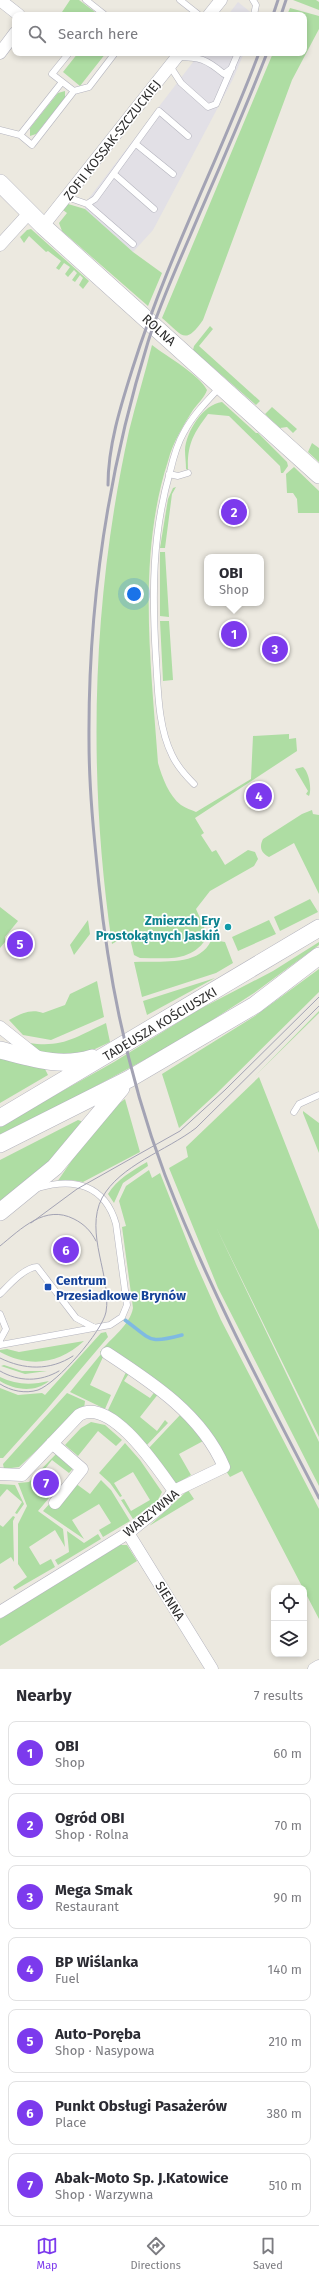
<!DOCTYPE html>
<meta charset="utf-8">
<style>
:root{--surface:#fff;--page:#f2f2f3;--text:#2b2b33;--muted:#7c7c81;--line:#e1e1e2;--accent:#7c3aed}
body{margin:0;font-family:"Fira Sans",sans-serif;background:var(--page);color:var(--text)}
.controls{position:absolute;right:12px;bottom:12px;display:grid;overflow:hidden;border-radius:8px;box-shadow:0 2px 6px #0003}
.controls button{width:36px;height:36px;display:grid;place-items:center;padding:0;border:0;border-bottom:1px solid var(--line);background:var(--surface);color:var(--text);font:20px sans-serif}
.you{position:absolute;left:134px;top:594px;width:14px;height:14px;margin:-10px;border:3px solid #fff;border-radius:50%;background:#1a73e8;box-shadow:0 0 0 6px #1a73e833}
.badge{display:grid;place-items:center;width:26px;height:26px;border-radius:50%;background:var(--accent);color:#fff;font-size:13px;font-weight:700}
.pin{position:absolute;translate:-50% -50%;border:2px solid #fff;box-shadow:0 1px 4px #0006}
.popup{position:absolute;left:204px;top:554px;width:60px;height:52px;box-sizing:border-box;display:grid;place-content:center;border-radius:8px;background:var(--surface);filter:drop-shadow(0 1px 3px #0005);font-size:13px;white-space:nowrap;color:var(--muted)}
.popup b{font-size:15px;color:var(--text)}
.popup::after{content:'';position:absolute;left:50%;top:100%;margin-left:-8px;border:8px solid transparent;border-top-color:var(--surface)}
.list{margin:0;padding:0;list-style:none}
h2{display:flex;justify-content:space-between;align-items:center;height:52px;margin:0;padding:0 16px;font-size:17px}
h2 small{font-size:13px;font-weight:400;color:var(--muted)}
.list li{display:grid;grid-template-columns:26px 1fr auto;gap:12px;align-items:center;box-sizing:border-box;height:64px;margin:0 8px 8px;padding:0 8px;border:1px solid var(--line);border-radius:8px}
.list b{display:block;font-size:15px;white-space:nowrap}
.list p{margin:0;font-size:13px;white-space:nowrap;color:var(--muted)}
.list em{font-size:13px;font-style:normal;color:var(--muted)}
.icon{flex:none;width:22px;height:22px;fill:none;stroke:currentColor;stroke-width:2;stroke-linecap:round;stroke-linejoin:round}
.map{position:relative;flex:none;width:319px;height:1669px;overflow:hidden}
.search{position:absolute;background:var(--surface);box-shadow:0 2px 6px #0003;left:12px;right:12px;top:12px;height:44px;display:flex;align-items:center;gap:10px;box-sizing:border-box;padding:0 14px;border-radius:8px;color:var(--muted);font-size:15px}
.sheet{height:556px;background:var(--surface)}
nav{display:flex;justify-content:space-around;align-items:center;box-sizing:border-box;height:56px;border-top:1px solid var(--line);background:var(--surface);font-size:11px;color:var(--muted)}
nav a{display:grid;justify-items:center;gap:2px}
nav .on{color:var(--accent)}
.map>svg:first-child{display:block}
</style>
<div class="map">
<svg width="319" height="1669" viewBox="0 0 319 1669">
<rect width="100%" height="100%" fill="#ece9e0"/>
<path fill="#e2e0e6" d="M238,2L254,15H228Z
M200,53H244L233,79L153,230L133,252L85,209L86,202Z"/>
<path fill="#aedda3" d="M70,0H79L99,15H60Z
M293,0H316L319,2V10Z
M290,8L319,16V29L292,80L203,320C184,347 182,334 162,318L273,53H304V15H287Z
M78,53H106L80,86L63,72Z
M65,91V98L36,134L30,136V128L58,93Z
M68,204L85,209L133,252L162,273L148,306L62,231L59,223L67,213L63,210Z
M31,229L89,281L83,289L79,285L83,278L80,275L75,282L72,280L77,273L74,270L68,277L65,274L70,267L64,263L59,270L56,268L61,261L48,251L46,252L29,236L24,243L20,237L27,230Z
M210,326L213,329L199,346L260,401L256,405L193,350L194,346Z
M152,345C167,357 199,374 207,390C205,397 198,403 193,410C183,426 173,442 168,461C137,557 151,664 158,763C162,777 169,796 181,805C185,808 192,810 196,812L251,779L253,736L289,734V739L296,738L297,751L195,818L204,833L201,835L212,852L216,850L225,865L248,850L255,852L258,859L254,866L210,891L196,909L208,936C192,963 167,958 140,958L134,955L129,934L112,944C87,774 92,599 129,431C136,402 145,374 152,345Z
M222,402L256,433H258L287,462L288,466L283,473H281L280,466L229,416L208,414C193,434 187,445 188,470L186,469C186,463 185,456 185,450C186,432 203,404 222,402Z
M272,407L297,429L293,433L287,427L280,428L265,414Z
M312,443L319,448V462L308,452Z
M294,467L319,491V513H298L297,499L293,493H287L286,474Z
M176,487L172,494L165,548H160L168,499L173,488Z
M160,552H165L169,617L160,616Z
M160,621H169L173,680L163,681Z
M303,767C309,772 312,789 309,796L306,794L308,791L295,769Z
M312,810L313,814L319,815V894L294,843L269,857C261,853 259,847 263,839L302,814Z
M310,899L318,912L280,931L274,917Z
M0,907L18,921L5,937V942L0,948Z
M88,920L90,934L74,955L70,945Z
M269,920L276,934L238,951L232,937Z
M216,930L219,941L225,942L233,963L216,973L142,997L134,962C163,960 207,969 214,931Z
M319,942V945L254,993L183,1039L0,1138V1126L114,1062L198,1010L273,971Z
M319,969V992L216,1094L179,1128L162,1074L255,1016Z
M215,978L147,1015L143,1001Z
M97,981L104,1017L51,1040L23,1035L9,1020C20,1014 31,1008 43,1013L65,1005L70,994Z
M319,1011V1013L255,1076Z
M106,1023L110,1042L80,1056L37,1052L29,1043C63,1048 76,1037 106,1023Z
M0,1058L45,1069L48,1075L0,1103Z
M259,1077L319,1230V1437L216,1227L319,1442V1486L218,1288L169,1168L188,1157L186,1147Z
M125,1099L140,1152L83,1182L71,1180L57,1182C77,1154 96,1120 125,1099Z
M303,1111L319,1123V1153L303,1113Z
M78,1120L81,1121L82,1123L58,1158L0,1204V1160Z
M147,1162L148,1166L123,1183L114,1203L108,1194C117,1179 132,1171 147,1162Z
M149,1170L152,1178L160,1173L196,1264L221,1320L319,1509V1619L242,1471L230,1477L184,1408L100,1352C111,1338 130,1325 133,1308L122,1227L126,1226L119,1201L126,1186Z
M106,1332L108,1337L47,1409L3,1458H0V1388L18,1395L42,1393L45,1395L101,1333Z
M84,1341C59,1364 30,1368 0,1352V1350L7,1349L19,1352Z
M101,1354L116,1363L103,1357L90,1385L111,1395L105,1409L70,1392Z
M4,1365L22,1371H47L25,1374L1,1366Z
M127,1370L130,1372L124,1381L150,1398L156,1390L159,1393L140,1417L157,1431L165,1420L168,1423L145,1447L129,1427L108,1410Z
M0,1377C16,1385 32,1385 49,1381C35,1393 14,1390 0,1381Z
M67,1393L85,1401L84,1409L74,1415L19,1467L4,1469L3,1464Z
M181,1414L205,1440L179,1454L191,1475L175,1485L148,1449Z
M91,1422L105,1425L122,1440L116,1446L98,1431L78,1456L65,1445L81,1428Z
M125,1443L140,1460L162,1492L158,1500L133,1519L121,1500L124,1499L131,1511L150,1500L133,1472L114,1483L122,1496L120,1497L110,1483L99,1473Z
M56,1454L76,1465L69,1473L52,1460L33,1484L49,1498L38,1511L63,1529L65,1547L55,1530L29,1547L40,1565L51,1559L55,1567L15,1590L13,1587L27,1577L18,1564V1524L27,1506L18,1483L29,1482Z
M101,1480L111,1490L130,1521L103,1537L99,1530L111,1523L99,1504L72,1520L84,1539L43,1511L51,1502L75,1483L90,1494Z
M0,1484L15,1485L24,1504L17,1514L15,1513L22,1502L7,1489L0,1497Z
M188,1490L194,1499L149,1526Z
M13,1516L15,1517L13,1521L14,1562L11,1557L0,1564V1525L3,1527Z
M67,1531L84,1543L98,1534L101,1539L58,1565L55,1560L69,1552Z
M120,1545H127L137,1561L0,1646V1619Z"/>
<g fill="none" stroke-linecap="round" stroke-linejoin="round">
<path stroke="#7fbae2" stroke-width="3.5" d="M125,1320C152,1340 148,1344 182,1335"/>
<defs>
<path id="lane" d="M86,0L105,15
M180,0L199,15
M253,0L256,5L254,15
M69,53L52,74L74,91L89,87L115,53
M177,57C200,57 206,59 224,74L232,68
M170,66L181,83L208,107L216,104L238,53
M0,130L20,135L32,145L74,91
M20,135L62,82
M136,144L173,174
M114,174L154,209
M67,197L87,204L95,199L159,111L188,136
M87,204L133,244
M169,474L178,476L188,473
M194,784C185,775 177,766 172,755C158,727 158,690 156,659C152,595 152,534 170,472C173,459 177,444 184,432C193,415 207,401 220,387
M294,1112L299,1104L319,1095
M0,1294C9,1285 25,1267 37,1267L76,1318L93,1327
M0,1314L6,1329L0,1340
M0,1345L110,1325L122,1317L127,1305L116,1224C105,1185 74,1177 38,1188"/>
<path id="street" d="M0,0L19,15
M209,15L221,0
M0,53L15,33
M43,226L180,53
M0,245L30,212
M0,1027L39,1058
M52,1443L82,1469L55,1503
M0,1474L22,1475L79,1415C111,1396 158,1469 174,1491
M128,1533L212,1669
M0,1612L128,1533L164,1504L174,1491L224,1467C202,1415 153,1383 107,1353
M314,1669L319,1666"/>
<path id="secondary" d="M0,183L43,226L319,475
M0,1050C32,1058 60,1068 92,1058
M0,1118L319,928
M0,1144L129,1079L255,1005L319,956
M0,1212L55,1167L121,1088"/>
</defs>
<use href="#lane" stroke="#b4b4be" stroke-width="7"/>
<use href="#street" stroke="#b4b4be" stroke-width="13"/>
<use href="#secondary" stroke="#b4b4be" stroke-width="18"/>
<use href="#lane" stroke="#fff" stroke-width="6"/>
<use href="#street" stroke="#fff" stroke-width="12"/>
<use href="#secondary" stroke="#fff" stroke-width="17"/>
<path stroke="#a3a3b4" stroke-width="1" d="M31,1223L77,1189L180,1131L225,1090L319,997
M0,1246C21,1229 45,1204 74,1219C84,1224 91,1231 96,1241
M0,1358C24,1370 50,1371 73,1356
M0,1371C19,1382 40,1382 59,1371
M0,1384C11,1391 25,1394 38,1390C57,1383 102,1332 106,1312C112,1277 84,1233 102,1198C120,1165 166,1151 196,1128L319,1006"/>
<path stroke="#a3a3b4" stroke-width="3" d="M273,15L278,0
M281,15L286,0
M267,53C243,115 216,175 190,236C175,271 159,306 148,342C108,471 88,606 89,741C89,789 94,837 99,885C109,983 130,1082 165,1175C208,1287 264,1392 319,1498
M108,485C108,445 121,405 133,367C167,259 219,159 259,53"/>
</g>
<circle fill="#0f9aa8" stroke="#fff" stroke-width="1.5" cx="228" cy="927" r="4"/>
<rect fill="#1a4fb4" stroke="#fff" stroke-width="1.5" x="44" y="1283" width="8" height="8" rx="2"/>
<g text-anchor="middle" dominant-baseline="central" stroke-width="3.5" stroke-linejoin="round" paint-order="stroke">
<g font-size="13" fill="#2c2c2c" stroke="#fff">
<text transform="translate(112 140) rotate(-52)">ZOFII KOSSAK-SZCZUCKIEJ</text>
<text transform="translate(159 330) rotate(42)">ROLNA</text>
<text transform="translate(160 1024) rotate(-31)">TADEUSZA KOŚCIUSZKI</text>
<text transform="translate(151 1513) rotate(-39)">WARZYWNA</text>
<text transform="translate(170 1601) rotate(58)">SIENNA</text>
</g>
<g font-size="13" font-weight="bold" fill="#0d838f" stroke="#fff" text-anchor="end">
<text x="220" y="920">Zmierzch Ery<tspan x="220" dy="15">Prostokątnych Jaskiń</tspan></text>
</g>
<g font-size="13" font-weight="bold" fill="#164399" stroke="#fff" text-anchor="start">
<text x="56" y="1280">Centrum<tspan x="56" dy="15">Przesiadkowe Brynów</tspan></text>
</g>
</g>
</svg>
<div class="controls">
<button><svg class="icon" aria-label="locate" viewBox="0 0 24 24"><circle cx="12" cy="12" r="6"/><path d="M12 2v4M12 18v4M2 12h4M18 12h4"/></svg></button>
<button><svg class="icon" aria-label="layers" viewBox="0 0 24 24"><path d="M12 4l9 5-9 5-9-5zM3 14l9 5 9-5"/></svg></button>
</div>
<div class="you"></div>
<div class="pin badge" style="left:234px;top:634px">1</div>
<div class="popup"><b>OBI</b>Shop</div>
<div class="pin badge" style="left:234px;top:512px">2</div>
<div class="pin badge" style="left:275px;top:649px">3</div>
<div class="pin badge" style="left:259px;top:796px">4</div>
<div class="pin badge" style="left:20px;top:944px">5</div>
<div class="pin badge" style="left:66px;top:1250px">6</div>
<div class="pin badge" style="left:46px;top:1483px">7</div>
<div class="search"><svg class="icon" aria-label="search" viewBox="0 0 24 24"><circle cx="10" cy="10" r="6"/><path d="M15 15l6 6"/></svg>Search here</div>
</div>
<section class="sheet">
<h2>Nearby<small>7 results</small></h2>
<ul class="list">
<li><span class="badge">1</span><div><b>OBI</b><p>Shop</p></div><em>60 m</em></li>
<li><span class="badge">2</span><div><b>Ogród OBI</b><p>Shop · Rolna</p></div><em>70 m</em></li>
<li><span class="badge">3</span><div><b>Mega Smak</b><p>Restaurant</p></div><em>90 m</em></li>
<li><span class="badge">4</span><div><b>BP Wiślanka</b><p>Fuel</p></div><em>140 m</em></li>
<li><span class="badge">5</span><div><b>Auto-Poręba</b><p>Shop · Nasypowa</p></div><em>210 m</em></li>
<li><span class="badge">6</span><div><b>Punkt Obsługi Pasażerów</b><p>Place</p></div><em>380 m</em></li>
<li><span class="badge">7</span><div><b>Abak-Moto Sp. J.Katowice</b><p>Shop · Warzywna</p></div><em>510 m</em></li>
</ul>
</section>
<nav>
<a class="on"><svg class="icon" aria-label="map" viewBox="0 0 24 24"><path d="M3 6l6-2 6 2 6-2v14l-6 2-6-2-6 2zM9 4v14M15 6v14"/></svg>Map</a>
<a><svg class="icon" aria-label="directions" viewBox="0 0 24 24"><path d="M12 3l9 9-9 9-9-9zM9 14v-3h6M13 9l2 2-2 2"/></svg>Directions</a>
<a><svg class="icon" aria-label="saved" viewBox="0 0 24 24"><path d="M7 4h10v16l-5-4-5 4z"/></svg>Saved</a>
</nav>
